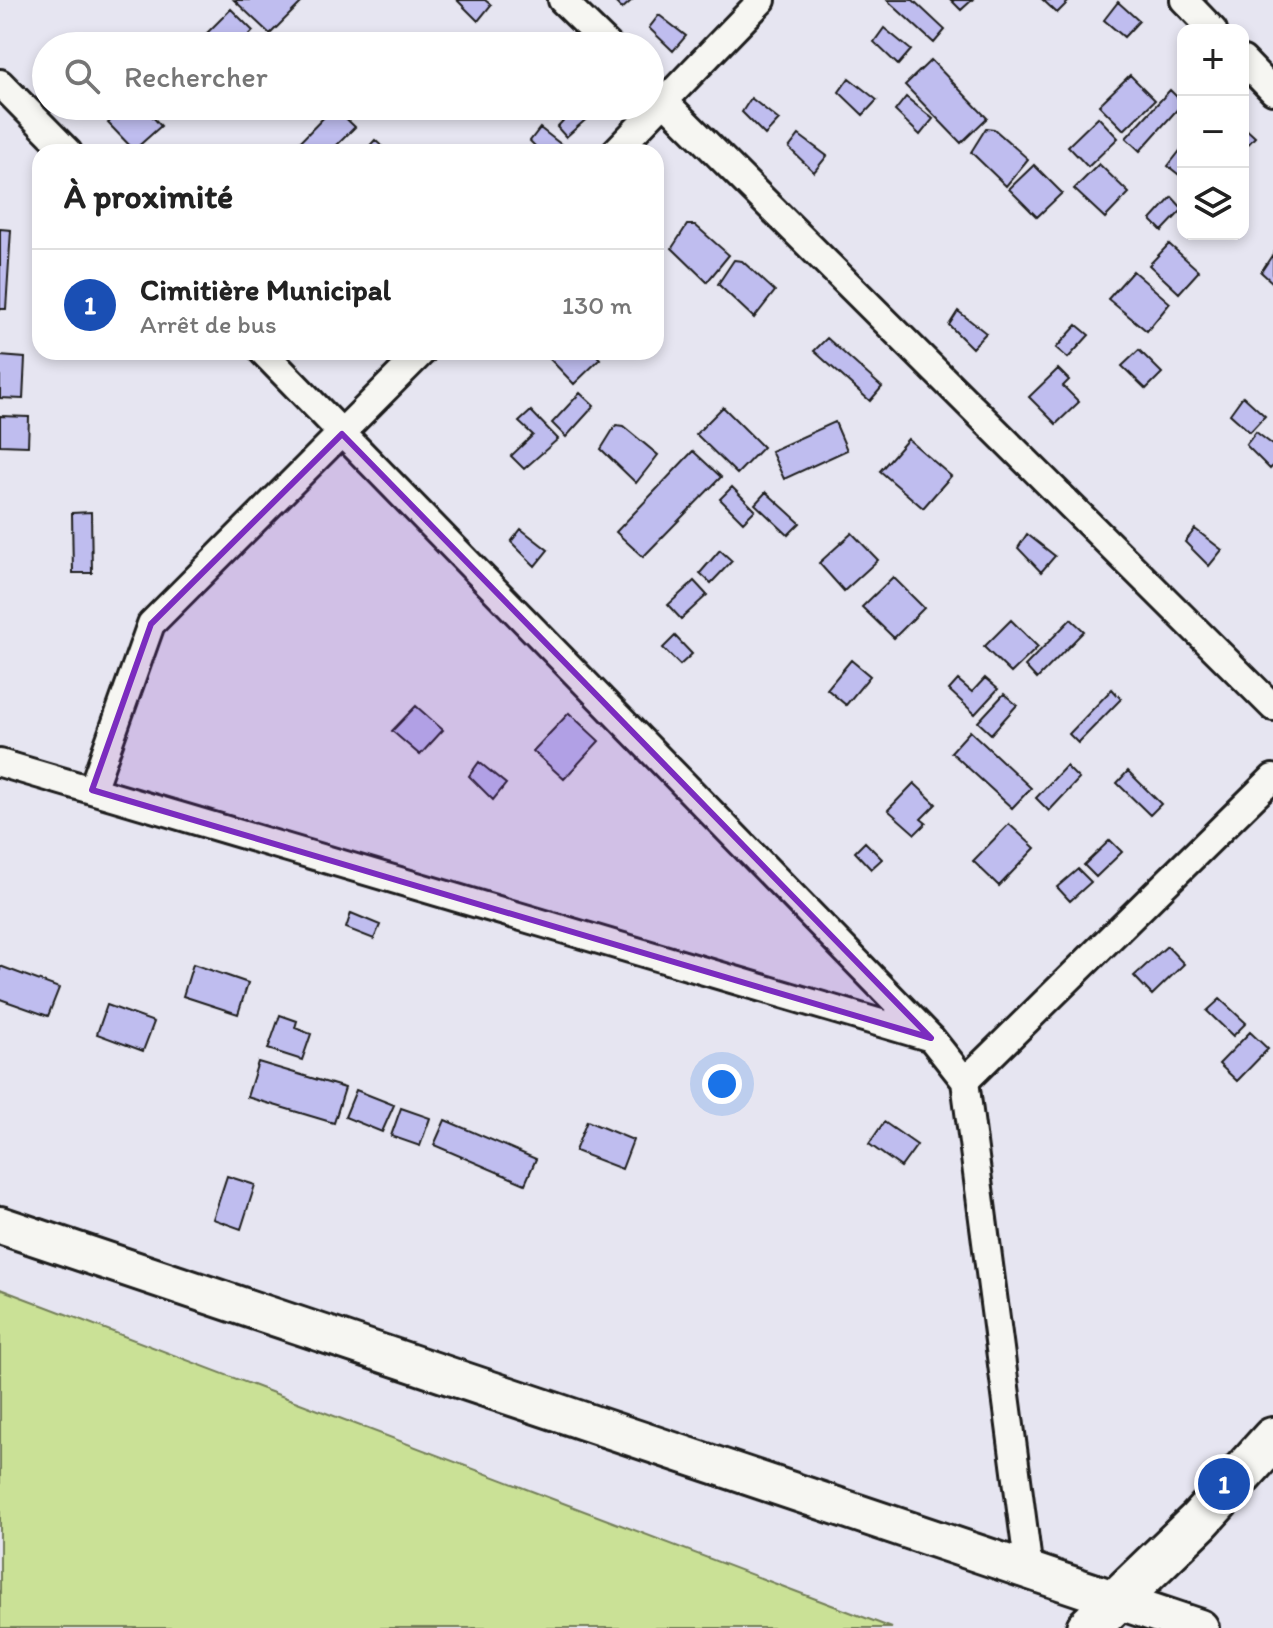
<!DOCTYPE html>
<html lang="fr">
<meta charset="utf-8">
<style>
:root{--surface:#fff;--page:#f6f6f6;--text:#222;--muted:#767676;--line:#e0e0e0;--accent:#d93025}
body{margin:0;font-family:Itim,sans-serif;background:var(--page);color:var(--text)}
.controls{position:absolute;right:24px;top:24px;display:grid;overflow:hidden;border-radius:16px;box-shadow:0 4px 12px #0003}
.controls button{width:72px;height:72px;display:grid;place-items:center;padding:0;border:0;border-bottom:2px solid var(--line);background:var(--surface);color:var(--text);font:40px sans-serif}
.you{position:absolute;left:722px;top:1084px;width:28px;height:28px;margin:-20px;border:6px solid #fff;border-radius:50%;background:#1a73e8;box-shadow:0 0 0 12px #1a73e833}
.badge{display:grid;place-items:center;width:52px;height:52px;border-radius:50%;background:var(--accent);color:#fff;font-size:26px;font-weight:700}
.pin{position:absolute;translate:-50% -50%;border:4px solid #fff;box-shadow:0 2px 8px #0006}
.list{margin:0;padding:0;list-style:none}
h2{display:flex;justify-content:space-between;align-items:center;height:104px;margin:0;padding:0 32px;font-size:34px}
h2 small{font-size:26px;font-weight:400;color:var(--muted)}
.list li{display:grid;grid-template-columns:52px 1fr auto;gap:24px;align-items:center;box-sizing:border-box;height:112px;padding:0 32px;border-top:2px solid var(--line)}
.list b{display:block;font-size:30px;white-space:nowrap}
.list p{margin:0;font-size:26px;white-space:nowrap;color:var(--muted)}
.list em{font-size:26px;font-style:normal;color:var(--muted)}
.icon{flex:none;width:44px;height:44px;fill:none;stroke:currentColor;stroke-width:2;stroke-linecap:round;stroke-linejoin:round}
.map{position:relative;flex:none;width:1273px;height:1628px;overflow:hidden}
.search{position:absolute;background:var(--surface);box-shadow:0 4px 12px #0003;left:32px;top:32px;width:632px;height:88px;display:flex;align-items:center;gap:20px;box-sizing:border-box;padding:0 28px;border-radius:44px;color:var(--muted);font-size:30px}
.panel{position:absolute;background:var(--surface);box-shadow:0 4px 12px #0003;left:32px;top:144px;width:632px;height:216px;border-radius:24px}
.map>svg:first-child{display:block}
</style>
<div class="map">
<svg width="1273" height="1628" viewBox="0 0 1273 1628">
<rect width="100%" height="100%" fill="#e6e5f1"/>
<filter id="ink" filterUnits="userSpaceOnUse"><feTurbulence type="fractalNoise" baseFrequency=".0125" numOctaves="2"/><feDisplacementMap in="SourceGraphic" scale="16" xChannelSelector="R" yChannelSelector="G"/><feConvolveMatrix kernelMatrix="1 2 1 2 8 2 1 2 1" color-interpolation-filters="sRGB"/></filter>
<g filter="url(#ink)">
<path fill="#cae196" stroke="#737e59" stroke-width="2" d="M0,1289L892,1628H0Z"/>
<path fill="#bfbdef" stroke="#1c1c1c" stroke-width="2" d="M234,0H304L270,34Z
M457,0H485L491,5L478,21Z
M613,0H632L622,9Z
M887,0H913L945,30L934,43Z
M951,0H972L961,10Z
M1043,0H1070L1057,13Z
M1118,2L1139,21L1124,37L1104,20Z
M231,9L253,31L239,46H208L201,39Z
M659,15L686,36L673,51L649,28Z
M884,28L911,50L898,65L874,42Z
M931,60L987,118L961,143L905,85Z
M1130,75L1155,100L1124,130L1099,105Z
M849,78L877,100L863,115L839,92Z
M1170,90L1183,103L1140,151L1126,138Z
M906,97L933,119L920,135L895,111Z
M751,98L779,120L765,135L742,112Z
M127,106H143L161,126L134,150L108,123Z
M577,106H583L591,115L566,137L557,127Z
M334,107L355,127L330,152H290Z
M1098,117L1118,138L1088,167L1068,146Z
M1243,126L1255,137L1243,150Z
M540,128L567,149L565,152H541L530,141Z
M986,128L994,129L1028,159L1006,186L971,152Z
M799,135L827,156L814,172L789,148Z
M375,140L388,152H364Z
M1183,147V178L1168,166Z
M1099,164L1129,193L1105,218L1074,189Z
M1034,165L1062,193L1037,217L1009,189Z
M1172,197L1183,209L1162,231L1151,220Z
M687,225H695L729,255L707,282L672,248Z
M0,229L11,230L6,309H0Z
M1169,244L1199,271L1179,293L1149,265Z
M1273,254V283L1261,272Z
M734,260L742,261L775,291L754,318L718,284Z
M1133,271L1170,303L1147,331L1108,299Z
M958,311L986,333L972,348L949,325Z
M1077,325L1089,335L1068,358L1056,348Z
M827,338L882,387L870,401L814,351Z
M1139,350L1162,373L1146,389L1122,366Z
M551,352H594L600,359L574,384L547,356Z
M0,356L25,358L23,399L0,398Z
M1058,369L1069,380L1063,386L1079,402L1056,424L1029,397Z
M580,393L594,406L566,437L552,423Z
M1243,396L1265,416L1250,432L1230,414Z
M723,407L763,447L737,474L696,434Z
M531,411L558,439L524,469L511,456L533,435L519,422Z
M0,416L29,417L28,446L0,445Z
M835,422L847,450L784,479L771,451Z
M616,425L623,426L658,455L636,483L601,449Z
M1256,432L1273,445V466L1270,469L1246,445Z
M908,439L951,476L923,508L880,471Z
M693,451L721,477L643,557L616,532Z
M732,487L755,510L743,522L720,499Z
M766,492L800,523L788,535L755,504Z
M91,512L92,573H73L72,513Z
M521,529L548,550L535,566L511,542Z
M1195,529L1222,550L1209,566L1185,542Z
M852,533L878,560L844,591L819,563Z
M1027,534L1055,556L1041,572L1018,548Z
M720,550L732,561L711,583L700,573Z
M893,577L924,608L894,638L862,607Z
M694,581L707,595L681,619L668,605Z
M1071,619L1084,631L1037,679L1025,666Z
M1011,620L1038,647L1011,673L984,647Z
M675,636L692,654L680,665L663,648Z
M851,660L870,676L846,705L827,689Z
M985,678L998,689L975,714L949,690L958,680L972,692Z
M1112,689L1121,699L1078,743L1069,734Z
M1004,694L1017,705L991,734L978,722Z
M416,706L443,730L420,755L392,731Z
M569,713L599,741L564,779L533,751Z
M970,731L1031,788L1012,808L951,752Z
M479,762L506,784L493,800L469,776Z
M1066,766L1079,779L1049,811L1036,798Z
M1128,771L1161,804L1150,815L1117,783Z
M914,783L936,804L921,819L926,823L915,834L888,810Z
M1009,824L1035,848L999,886L973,861Z
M1110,840L1122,852L1096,877L1084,865Z
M865,842L882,859L871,869L855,852Z
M1078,869L1091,882L1070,901L1057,887Z
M351,913L380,925L374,939L346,928Z
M1167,946L1184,964L1152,995L1134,976Z
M193,964L248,983L238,1014L183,996Z
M0,966L59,988L48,1016L0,999Z
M1220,999L1246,1023L1233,1036L1207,1011Z
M107,1005L154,1022L143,1051L97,1034Z
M280,1015L297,1021L295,1028L311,1034L302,1060L268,1049Z
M1250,1032L1268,1049L1237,1081L1219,1064Z
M258,1062L345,1088L334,1123L247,1097Z
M356,1090L394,1105L382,1132L345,1117Z
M401,1108L430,1118L420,1146L391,1136Z
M445,1120L536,1159L525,1184L434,1145Z
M587,1121L633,1140L622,1169L575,1151Z
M884,1122L917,1145L901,1167L869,1144Z
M227,1176L255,1185L241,1229L213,1219Z"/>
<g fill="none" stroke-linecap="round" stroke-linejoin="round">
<defs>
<path id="street" d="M562,0L609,46
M1184,0L1213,30
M1243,60L1273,91
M0,83L68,152
M650,87L1273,707
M615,152L762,0
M263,352L931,1038L965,1081L1029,1571
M0,763L928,1037
M92,790L151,624L422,352
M965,1081L1273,778"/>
<path id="secondary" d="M0,1225L1200,1628"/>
<path id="primary" d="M1088,1628L1199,1521L1273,1439"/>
</defs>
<use href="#street" stroke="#1c1c1c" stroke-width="32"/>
<use href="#secondary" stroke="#1c1c1c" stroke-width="42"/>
<use href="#primary" stroke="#1c1c1c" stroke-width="48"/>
<use href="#street" stroke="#f6f6f2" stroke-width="26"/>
<use href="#secondary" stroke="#f6f6f2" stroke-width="36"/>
<use href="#primary" stroke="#f6f6f2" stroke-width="42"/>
</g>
</g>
<path fill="#7b2cbf" fill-opacity="0.2" stroke="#7b2cbf" stroke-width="6" stroke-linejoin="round" d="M342,434L931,1038L92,790L151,624Z"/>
</svg>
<div class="controls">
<button>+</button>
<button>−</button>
<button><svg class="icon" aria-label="layers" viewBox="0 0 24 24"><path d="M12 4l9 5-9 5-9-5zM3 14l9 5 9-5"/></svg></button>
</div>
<div class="you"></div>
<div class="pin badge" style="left:1224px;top:1484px;background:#1a4fb4">1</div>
<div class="search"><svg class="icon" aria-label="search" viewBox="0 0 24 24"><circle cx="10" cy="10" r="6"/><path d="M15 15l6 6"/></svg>Rechercher</div>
<section class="panel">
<h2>À proximité<small></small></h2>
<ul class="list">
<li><span class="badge" style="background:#1a4fb4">1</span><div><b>Cimitière Municipal</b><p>Arrêt de bus</p></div><em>130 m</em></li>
</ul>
</section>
</div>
